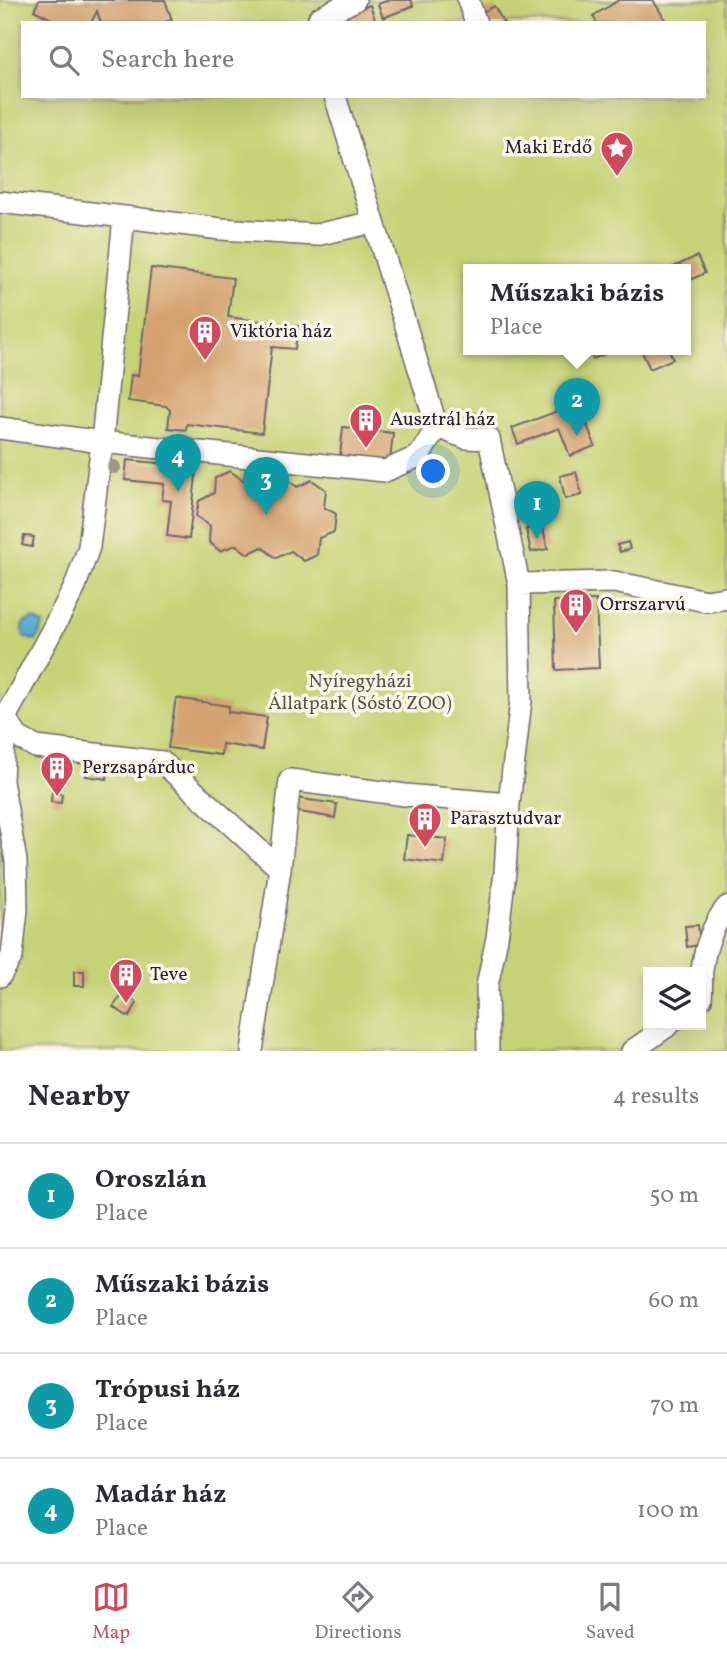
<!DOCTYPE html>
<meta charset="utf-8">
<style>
:root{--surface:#fff;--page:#f2f2f3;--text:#2b2b33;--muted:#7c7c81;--line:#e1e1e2;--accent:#d1495b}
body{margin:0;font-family:Vollkorn,serif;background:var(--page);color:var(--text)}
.controls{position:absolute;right:21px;bottom:21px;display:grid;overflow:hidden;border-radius:0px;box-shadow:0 7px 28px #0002}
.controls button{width:63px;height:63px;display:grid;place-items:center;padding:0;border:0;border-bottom:2px solid var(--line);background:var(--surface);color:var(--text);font:35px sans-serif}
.you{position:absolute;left:434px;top:472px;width:24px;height:24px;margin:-18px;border:5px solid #fff;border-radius:50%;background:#1a73e8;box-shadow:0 0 0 10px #1a73e833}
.badge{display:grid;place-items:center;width:46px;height:46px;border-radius:50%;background:var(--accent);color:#fff;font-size:23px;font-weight:700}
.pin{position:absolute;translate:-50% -58px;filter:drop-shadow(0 2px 4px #0008)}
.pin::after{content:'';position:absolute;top:37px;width:24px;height:21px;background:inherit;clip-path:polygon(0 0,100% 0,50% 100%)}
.popup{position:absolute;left:463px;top:264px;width:228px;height:91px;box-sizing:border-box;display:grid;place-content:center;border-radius:0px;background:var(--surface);filter:drop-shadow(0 2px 5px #0005);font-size:23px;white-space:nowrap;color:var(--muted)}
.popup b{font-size:26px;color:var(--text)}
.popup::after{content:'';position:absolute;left:50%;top:100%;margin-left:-14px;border:14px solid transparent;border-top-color:var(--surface)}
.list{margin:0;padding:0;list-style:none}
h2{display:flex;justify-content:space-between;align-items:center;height:91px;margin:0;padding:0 28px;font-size:30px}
h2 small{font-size:23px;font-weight:400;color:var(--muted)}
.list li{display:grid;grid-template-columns:46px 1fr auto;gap:21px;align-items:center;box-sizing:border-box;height:105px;padding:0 28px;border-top:2px solid var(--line)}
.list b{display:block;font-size:26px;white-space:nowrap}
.list p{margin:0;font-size:23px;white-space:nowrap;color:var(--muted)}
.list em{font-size:23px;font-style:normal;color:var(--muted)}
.icon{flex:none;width:38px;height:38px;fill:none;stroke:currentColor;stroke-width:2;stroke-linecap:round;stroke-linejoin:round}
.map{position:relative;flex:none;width:727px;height:1051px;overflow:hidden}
.search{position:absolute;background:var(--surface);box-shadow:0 7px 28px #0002;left:21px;right:21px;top:21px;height:77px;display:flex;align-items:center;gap:18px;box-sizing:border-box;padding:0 24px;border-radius:0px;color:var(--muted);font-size:26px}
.sheet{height:511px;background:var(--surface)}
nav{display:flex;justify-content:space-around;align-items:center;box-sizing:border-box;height:98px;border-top:2px solid var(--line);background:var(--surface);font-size:19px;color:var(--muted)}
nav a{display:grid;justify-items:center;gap:4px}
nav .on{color:var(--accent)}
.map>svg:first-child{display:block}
</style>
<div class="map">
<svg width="727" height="1051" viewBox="0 0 727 1051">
<rect width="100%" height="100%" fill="#fcf5e5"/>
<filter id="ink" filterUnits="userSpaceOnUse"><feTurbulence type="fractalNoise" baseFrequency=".0143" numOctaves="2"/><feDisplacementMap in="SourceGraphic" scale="14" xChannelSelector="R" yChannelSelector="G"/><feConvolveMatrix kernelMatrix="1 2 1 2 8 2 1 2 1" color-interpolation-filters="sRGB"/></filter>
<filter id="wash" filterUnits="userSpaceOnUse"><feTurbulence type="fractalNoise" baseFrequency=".00686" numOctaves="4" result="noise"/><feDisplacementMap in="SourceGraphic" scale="28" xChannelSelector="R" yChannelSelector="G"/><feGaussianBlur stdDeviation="1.57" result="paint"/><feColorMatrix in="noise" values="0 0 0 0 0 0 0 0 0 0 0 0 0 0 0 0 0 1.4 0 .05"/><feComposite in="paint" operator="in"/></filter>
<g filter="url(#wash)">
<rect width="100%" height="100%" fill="#f7e5cd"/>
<path fill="#c5d274" stroke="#747a58" stroke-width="2" fill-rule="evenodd" d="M0,0H727V1051H0ZM23,23H704V96H23ZM468,270H686V350H468ZM648,972H701V1025H648Z"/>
<path fill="#55a9d1" stroke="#3c6686" stroke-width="2" d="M33,619L44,624L36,641L24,637L22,626L25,622Z"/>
<g id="blocks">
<path fill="#d4a26f" d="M39,0H165L172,20L162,23H101L97,11L91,23H59L34,10Z
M389,0H411L413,6L383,18L378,4Z
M619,0H653L667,23H597L593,16Z
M370,5L376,22L349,23L346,13Z
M494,6L504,23H488L482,13Z
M697,256L705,273L686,282V270H667Z
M151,268L233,278L228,317L298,326L295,349L272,347L262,433L187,424L186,430L168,428L170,410L166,406L128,401L131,375L138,376Z
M589,350H614L593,359Z
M641,350H669L673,359L650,369Z
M579,403L595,446L570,456L559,428L518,444L512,428Z
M462,409L481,415L477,427L458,421Z
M343,427L393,433L390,462L340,457Z
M127,460L197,467L189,539L167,536L171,501L162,500L164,484L125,480Z
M230,471L243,480L258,475L271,484L285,477L297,487L312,480L326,490L324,507L336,514L334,532L319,538L317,555L304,561L291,551L276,558L262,547L248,554L236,545L220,551L209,542L210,526L196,516L199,501L214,493L215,478Z
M576,472L582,495L565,499L560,476Z
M542,525L548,549L531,552L526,529Z
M24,536L34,537L32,547L22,545Z
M628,542L630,549L620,552L617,545Z
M596,600L599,668L556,670L554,601Z
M176,698L229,706L228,712L267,717L262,750L222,744L221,755L168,748Z
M87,764L108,766L107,779L86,776Z
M52,792L62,794L61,803L51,802Z
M296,798L337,804L335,818L294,811Z
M407,835L447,839L444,864L404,859Z
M698,925L700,945L687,947L685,926Z
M74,971H84V986H74Z
M124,993L137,1003L129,1017L113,1007Z"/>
</g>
</g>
<g filter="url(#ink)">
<use href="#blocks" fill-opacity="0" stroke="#6d666e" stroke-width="2"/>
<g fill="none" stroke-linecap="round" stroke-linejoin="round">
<defs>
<path id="minor" d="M468,0L476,23
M319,18L355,0
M0,202L124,217
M437,427L466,438L489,439L519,584L521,700L509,804L505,872L497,938L487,986L488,1051
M0,428L102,442L385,471L419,456L437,427L335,96
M519,584L614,582L706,601L727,598
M5,718L18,737L36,747L162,762L280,869L290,780L405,795L509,804
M0,976L12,956L17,910L16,861L2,781L5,718L74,589L89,547L102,442L124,217L221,229L316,235L374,222
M701,999C702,990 701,980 702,971C704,950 713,923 727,907
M252,1051L280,869
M632,1051L669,1025"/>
</defs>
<use href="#minor" stroke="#6d666e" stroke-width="24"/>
<use href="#minor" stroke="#fff" stroke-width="21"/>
</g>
<circle fill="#9d9786" cx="114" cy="467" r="7"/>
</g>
<defs>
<symbol id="sight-pin" viewBox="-11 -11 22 30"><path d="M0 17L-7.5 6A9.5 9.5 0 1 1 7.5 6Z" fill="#d1495b" stroke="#fcf5e5"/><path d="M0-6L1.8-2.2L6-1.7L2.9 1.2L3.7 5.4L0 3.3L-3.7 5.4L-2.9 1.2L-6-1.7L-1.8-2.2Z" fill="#fff"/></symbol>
<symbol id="building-pin" viewBox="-11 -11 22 30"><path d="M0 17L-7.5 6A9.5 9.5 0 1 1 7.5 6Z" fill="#d1495b" stroke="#fcf5e5"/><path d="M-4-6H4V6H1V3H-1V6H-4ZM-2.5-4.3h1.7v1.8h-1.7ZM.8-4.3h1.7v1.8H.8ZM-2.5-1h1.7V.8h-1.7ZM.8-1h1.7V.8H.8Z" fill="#fff"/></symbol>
</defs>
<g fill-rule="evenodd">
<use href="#sight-pin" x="598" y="129" width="38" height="52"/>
<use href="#building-pin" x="186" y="313" width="38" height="52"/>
<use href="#building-pin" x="347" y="401" width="38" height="52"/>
<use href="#building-pin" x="557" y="586" width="38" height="52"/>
<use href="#building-pin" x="38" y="749" width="38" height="52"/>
<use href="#building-pin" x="406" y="800" width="38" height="52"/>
<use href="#building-pin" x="107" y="956" width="38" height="52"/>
</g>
<g text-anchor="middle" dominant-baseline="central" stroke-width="7" stroke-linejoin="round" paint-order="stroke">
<g font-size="19" fill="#22223b" stroke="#fcf5e5" text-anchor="start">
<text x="592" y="148" text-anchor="end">Maki Erdő</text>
<text x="230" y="332">Viktória ház</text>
<text x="390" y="420">Ausztrál ház</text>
<text x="600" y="605">Orrszarvú</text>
<text x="82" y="768">Perzsapárduc</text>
<text x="450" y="819">Parasztudvar</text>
<text x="150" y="975">Teve</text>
</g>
<g font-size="19" fill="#53574c" stroke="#fcf5e5">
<text x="360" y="682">Nyíregyházi<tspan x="360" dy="22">Állatpark (Sóstó ZOO)</tspan></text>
</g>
</g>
</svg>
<div class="controls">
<button><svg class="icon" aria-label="layers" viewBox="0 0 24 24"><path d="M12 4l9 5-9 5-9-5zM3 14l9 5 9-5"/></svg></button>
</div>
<div class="you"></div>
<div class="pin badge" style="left:537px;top:539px;background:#0f9aa8">1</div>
<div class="pin badge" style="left:577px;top:436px;background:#0f9aa8">2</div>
<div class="popup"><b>Műszaki bázis</b>Place</div>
<div class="pin badge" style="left:266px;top:515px;background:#0f9aa8">3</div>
<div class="pin badge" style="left:178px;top:492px;background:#0f9aa8">4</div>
<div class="search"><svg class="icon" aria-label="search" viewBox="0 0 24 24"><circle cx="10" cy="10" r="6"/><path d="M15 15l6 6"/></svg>Search here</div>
</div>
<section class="sheet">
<h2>Nearby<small>4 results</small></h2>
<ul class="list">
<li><span class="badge" style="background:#0f9aa8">1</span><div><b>Oroszlán</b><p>Place</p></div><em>50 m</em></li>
<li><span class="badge" style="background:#0f9aa8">2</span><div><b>Műszaki bázis</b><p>Place</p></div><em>60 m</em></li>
<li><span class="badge" style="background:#0f9aa8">3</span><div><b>Trópusi ház</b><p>Place</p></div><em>70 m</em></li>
<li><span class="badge" style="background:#0f9aa8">4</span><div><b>Madár ház</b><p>Place</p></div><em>100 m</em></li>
</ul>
</section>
<nav>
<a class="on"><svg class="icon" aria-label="map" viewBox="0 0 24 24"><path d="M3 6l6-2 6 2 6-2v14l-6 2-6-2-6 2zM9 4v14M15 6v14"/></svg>Map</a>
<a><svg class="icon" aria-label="directions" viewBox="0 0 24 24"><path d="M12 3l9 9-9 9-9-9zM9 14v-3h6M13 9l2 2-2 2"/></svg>Directions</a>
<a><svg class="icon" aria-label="saved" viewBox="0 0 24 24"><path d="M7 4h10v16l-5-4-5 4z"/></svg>Saved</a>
</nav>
